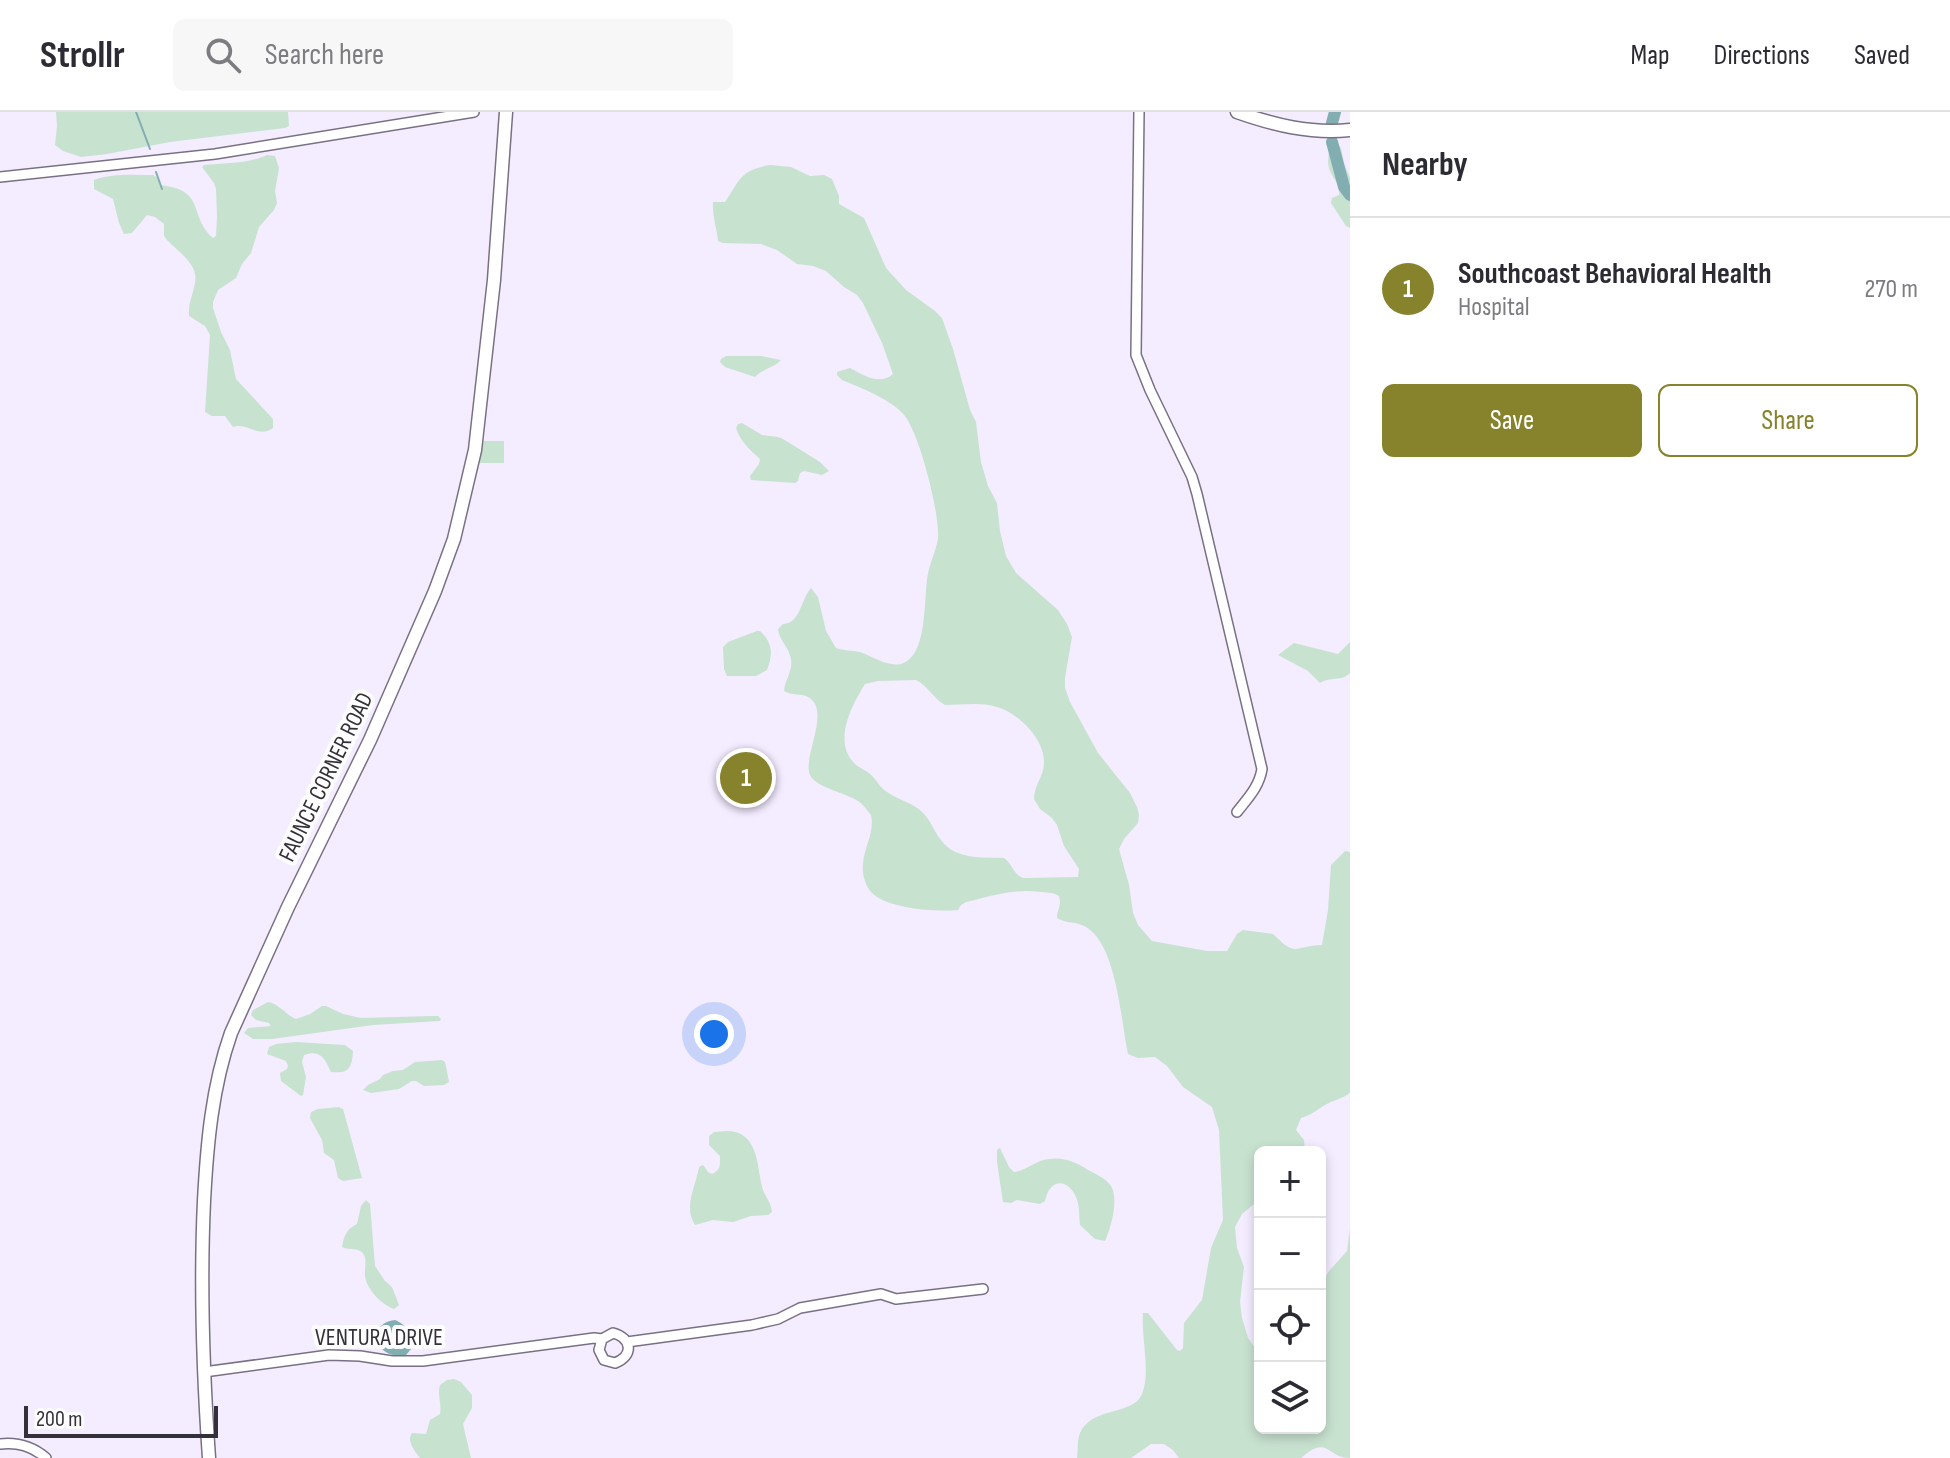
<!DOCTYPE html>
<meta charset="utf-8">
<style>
:root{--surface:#fff;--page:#f7f7f7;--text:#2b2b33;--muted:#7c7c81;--line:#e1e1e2;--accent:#86832c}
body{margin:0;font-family:"Sofia Sans Condensed",sans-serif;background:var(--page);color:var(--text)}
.controls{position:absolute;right:24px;bottom:24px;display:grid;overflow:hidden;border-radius:12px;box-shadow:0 4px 12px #0003}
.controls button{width:72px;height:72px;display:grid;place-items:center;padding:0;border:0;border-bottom:2px solid var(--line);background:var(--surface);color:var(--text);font:40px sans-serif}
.scale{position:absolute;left:24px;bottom:20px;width:194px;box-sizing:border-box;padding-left:8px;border:4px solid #343039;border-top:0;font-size:22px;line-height:28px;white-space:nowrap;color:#343039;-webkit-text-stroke:6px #fdfdfd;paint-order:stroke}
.you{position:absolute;left:714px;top:922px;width:28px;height:28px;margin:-20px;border:6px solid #fff;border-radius:50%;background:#1a73e8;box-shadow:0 0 0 12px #1a73e833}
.badge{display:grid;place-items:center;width:52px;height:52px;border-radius:50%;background:var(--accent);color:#fff;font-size:26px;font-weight:700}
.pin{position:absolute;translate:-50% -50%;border:4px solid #fff;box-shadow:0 2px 8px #0006}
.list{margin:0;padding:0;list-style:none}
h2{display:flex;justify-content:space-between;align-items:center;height:104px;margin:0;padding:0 32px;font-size:34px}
h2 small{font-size:26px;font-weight:400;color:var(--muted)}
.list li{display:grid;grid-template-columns:52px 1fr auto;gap:24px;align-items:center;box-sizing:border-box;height:144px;padding:0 32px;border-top:2px solid var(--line)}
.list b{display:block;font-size:30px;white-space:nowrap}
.list p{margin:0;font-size:26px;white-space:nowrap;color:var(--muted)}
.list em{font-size:26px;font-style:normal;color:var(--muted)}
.actions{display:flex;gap:16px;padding:24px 32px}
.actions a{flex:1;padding:18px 0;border:2px solid var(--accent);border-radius:12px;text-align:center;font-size:28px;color:var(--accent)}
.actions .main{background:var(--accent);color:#fff}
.icon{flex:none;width:44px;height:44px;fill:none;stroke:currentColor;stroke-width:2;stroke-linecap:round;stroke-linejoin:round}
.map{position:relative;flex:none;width:1350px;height:1346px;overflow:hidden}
header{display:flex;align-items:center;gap:48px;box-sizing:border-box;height:112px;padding:0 40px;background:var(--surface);border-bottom:2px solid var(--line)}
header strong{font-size:38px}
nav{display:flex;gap:44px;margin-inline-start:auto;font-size:28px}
.search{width:560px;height:72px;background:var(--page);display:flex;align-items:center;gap:20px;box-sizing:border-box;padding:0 28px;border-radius:12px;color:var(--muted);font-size:30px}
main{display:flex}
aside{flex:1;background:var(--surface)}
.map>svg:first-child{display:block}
</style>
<header>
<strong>Strollr</strong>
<div class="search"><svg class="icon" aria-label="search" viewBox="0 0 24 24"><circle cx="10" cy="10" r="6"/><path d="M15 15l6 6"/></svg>Search here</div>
<nav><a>Map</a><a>Directions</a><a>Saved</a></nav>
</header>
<main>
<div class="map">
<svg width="1350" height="1346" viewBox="0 0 1350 1346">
<rect width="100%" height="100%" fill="#f4ecff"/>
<path fill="#c8e2d0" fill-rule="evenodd" d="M56,0H288L289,14L285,16L170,30L107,42L81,45L63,39L55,33L57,14Z
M1334,27L1341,36L1344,51L1350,66V116L1346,114L1331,91L1332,86L1339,83C1341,72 1334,69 1330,59C1326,50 1329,35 1334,27Z
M267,43L275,44L279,56L275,79L277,91L274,98L259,115L251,141L242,152L236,166L218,178L213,190V196L221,220L230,238L236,267L273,307V316C258,327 248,310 233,315L225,304H212L205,300L210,223L205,214L189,204C188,192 193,182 195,171C199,152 178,140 167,128L164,124V112L155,105L147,103L132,121L124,122L119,111L113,87L94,77V68C112,61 134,63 153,63L157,65L160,73C207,78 188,104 213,126L216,124L217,105L216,77L214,71L202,55L204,53C225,51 248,52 267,43Z
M770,53L791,55L810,64L824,63L832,67L839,84V92L864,106L886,156L906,178L935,199L942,206L953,237L970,298L976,310L981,350L988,374L997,391L1000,419L1006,444L1016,461L1058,498L1067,512L1072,525L1065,566V576L1070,590L1098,641L1130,681L1137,695L1139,703L1138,711L1124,727L1119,737L1129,773L1133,801L1138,813L1152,829L1207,839H1227L1237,822L1243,818L1273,822C1297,846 1293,834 1322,833L1328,798L1331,753L1345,739L1350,740V981C1342,987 1334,988 1325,993C1317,998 1311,1003 1301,1006L1296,1018L1304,1028L1305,1040H1260V1087L1242,1102L1235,1115L1237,1136L1244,1155L1240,1190L1242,1206L1248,1226L1260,1243V1316H1320V1174L1329,1159L1347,1139L1350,1116V1346C1326,1346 1329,1322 1301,1346H1179L1173,1338L1164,1332H1151L1131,1346H1077C1078,1338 1077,1329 1080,1321C1092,1294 1133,1304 1142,1282C1151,1261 1141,1225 1143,1201H1148L1177,1238L1180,1239L1183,1236L1184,1211L1202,1188L1211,1136L1223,1108L1219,1018L1212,995L1183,975L1167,954L1155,945L1138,946L1128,942C1121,910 1117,833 1086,815C1077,809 1066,812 1057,806C1057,798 1062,793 1059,784C1052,780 1049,781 1041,780C1014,776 992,784 966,790L961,793L958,798C937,800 888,797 872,781C865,774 862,762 863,752C864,735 875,720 871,703C867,698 863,692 858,689C846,681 815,675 810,663C802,645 832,598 808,585C801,581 792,584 784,579C785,568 793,559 791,547C789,535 779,528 778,517L783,512C801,511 800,489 811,476L818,485L826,519L836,536C844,539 852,538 860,540C872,544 887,555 901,552C929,544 923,485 928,462C930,450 936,439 938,427C940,402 920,324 905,304C894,289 860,275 842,268L837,263V260L850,256C863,263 880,274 893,262L882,231L863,191L857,183L844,175L826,159L813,154L797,152L777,138L761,132L723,131L718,129C717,118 712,102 713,90H725C741,67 739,59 770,53ZM916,568C928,574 934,587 945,593C962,593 981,590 997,595C1018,601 1045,627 1044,651C1044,664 1034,673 1034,687L1040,697L1052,706L1057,713L1064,734L1079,757L1078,765L1023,766C1013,762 1012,751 1004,746C982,745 955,748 941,728C933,718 930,706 920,698C910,690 897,687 887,680C880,676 877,668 870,662C866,658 859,656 855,652C832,630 852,593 865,572L878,569Z
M726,244H761L781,248C775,255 763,257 755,265L725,255L720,250L721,247Z
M742,311L762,323L778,325L783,327L820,350L829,359L822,363L804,359L800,361L798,369L795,371L751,368L750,364L759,352L760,347C750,338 740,329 736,316L738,312Z
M480,329H504V351H477Z
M757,519H760C773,531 773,542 767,558L756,564H727L724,557L723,535L728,530Z
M1350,530V561C1341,570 1331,564 1320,571L1308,559L1278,543L1294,531L1338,542Z
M268,890C278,891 286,903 296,907L310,902L322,894H326L343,902L361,906L432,904H438L441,907L440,909L373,913L272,927H253L244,921L248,916L271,914L269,911L256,908L251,903L253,898Z
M296,930L345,933L353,939C352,956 349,962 331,960C325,947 321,937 304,943L302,950L306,965L303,983L301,984L281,969L280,961L287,957L288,954L286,949L267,942L269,935L276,932Z
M442,948L445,950L449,970L444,973L424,974L416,969H412L399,977L371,981L363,978L368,973L380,967L383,963L393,959L403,958L415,950Z
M339,995L343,997L362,1066L343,1069L338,1066L334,1048L324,1041L322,1028L310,1006L311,1000L318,997Z
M727,1019C758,1019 757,1053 762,1075C765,1085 771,1090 772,1100L768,1103L751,1104L733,1110L713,1108L695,1113C683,1095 696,1074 699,1055L703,1053L708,1060L712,1062C721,1058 720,1053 720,1044L709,1033V1024L714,1020Z
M1000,1036L1009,1055L1014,1060C1026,1059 1036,1048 1049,1047C1062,1045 1073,1049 1085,1056C1093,1061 1106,1066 1111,1074C1119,1088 1111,1115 1105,1129L1095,1127L1080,1113C1079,1104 1080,1094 1076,1085C1067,1065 1049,1067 1045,1089L1040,1092L1017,1088L1011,1091L1003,1090L997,1050V1038Z
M366,1088L370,1092L375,1154L385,1169L392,1175L399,1193L394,1197C381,1192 367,1178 365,1164C364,1156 369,1144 360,1139C355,1136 348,1138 342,1135C344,1123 347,1117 357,1112L361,1094Z
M454,1267L461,1270L472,1283V1296L463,1312L471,1346H420C415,1339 406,1329 412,1321L426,1322L430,1308L440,1302C442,1292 437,1282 440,1273L447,1268Z"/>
<path fill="#82aeb2" d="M395,1208C408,1213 411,1224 411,1237L406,1243C404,1243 394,1243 393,1243C371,1237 370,1211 395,1208Z"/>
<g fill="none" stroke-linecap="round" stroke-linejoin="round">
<path stroke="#82aeb2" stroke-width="2" d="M136,0L150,37
M156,60L162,77"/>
<path stroke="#82aeb2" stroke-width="12" d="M1332,11L1335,0
M1332,30L1344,75L1350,83"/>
<defs>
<path id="minor" d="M1139,0L1136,243L1150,278L1192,365L1197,382L1262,657C1259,675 1248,686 1237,700
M0,65L215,42L474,0
M627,1230L752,1213L778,1207L800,1196L881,1182L896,1187L983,1177
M204,1260L329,1243L360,1244L392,1249H423L594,1226L602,1227L613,1221C632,1226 634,1244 615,1251L604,1248L599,1238L602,1227
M0,1332C18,1330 32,1334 46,1346"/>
<path id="major" d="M1237,0C1274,13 1310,22 1350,18
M209,1346C203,1260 200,1175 204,1089C207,1032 212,975 231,921L288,795L370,628L435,479L454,427L475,338L494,168L506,0"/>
</defs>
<use href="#minor" stroke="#797084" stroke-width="12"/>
<use href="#major" stroke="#797084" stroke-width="15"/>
<use href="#minor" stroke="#fff" stroke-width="9"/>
<use href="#major" stroke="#fff" stroke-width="12"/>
</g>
<g text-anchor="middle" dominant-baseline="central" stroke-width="8" stroke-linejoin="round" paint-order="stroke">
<g font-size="24" fill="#343039" stroke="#fdfdfd">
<text transform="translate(326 665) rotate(-64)">FAUNCE CORNER ROAD</text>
<text x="379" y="1225">VENTURA DRIVE</text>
</g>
</g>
</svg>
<div class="controls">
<button>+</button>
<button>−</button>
<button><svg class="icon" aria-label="locate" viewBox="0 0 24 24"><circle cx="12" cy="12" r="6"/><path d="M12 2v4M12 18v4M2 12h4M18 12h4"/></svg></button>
<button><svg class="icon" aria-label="layers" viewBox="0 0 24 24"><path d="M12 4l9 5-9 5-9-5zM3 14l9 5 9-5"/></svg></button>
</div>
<div class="scale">200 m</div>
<div class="you"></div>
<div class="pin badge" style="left:746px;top:666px">1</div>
</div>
<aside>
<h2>Nearby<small></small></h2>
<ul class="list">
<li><span class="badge">1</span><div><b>Southcoast Behavioral Health</b><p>Hospital</p></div><em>270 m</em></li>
</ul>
<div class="actions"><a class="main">Save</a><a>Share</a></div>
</aside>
</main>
